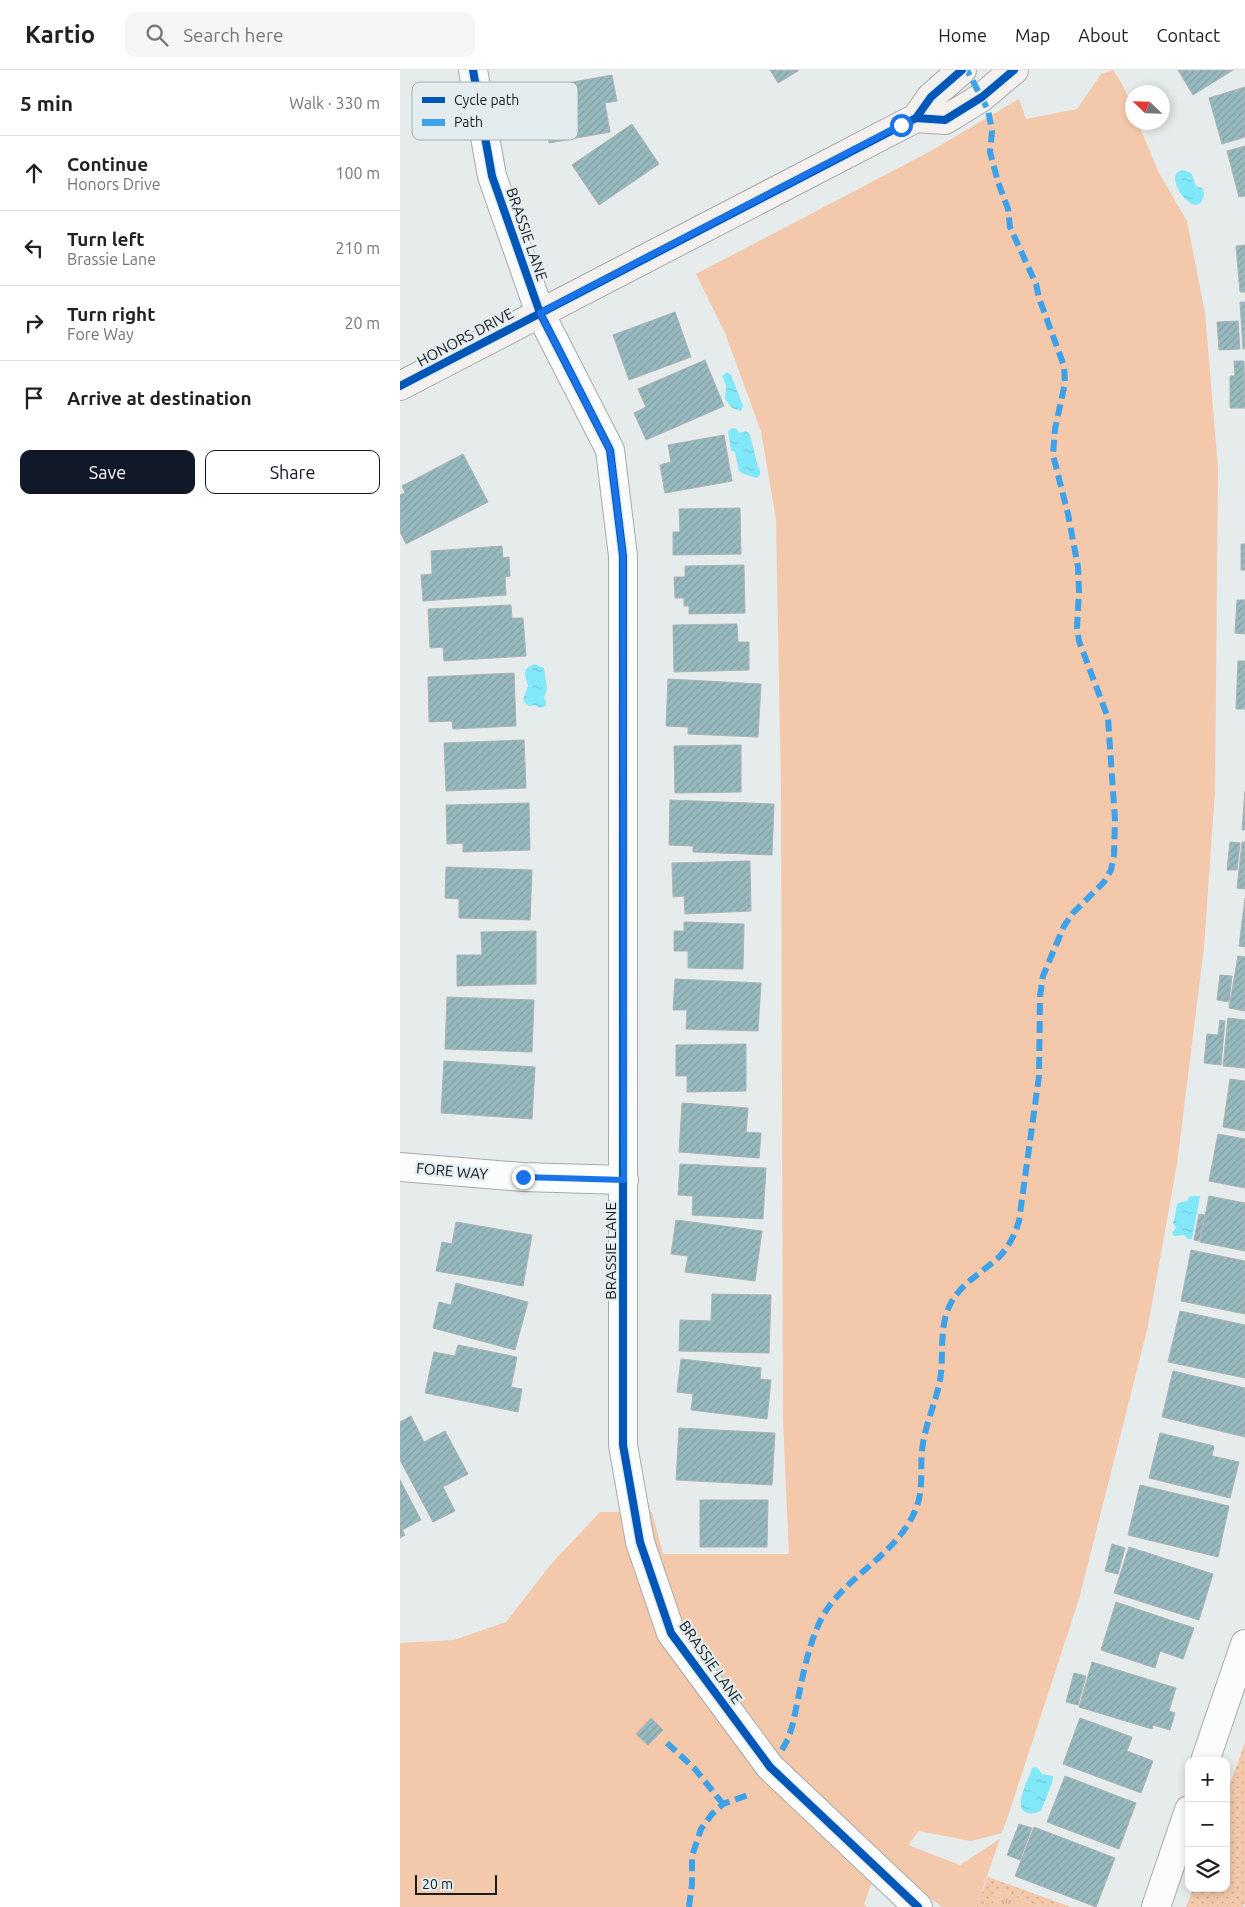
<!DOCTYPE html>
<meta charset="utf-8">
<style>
:root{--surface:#fff;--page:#f6f6f6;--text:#202124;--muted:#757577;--line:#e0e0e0;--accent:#111827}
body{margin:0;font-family:Ubuntu,sans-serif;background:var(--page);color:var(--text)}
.controls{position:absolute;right:15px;bottom:15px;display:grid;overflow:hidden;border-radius:10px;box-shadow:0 2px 8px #0003}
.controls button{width:45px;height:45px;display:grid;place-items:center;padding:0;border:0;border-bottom:1px solid var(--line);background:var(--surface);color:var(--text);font:25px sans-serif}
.compass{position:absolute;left:725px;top:15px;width:45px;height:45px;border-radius:50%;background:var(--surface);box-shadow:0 2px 8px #0003;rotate:293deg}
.scale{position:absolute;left:15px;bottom:12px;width:82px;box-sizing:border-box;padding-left:5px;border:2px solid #191c1d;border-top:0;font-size:14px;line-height:18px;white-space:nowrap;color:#191c1d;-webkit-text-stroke:4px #e3edef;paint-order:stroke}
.stop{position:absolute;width:15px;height:15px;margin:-11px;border:4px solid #1a73e8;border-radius:50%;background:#fff}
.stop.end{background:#1a73e8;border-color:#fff;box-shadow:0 1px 5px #0008}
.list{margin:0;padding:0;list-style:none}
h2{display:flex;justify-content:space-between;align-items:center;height:65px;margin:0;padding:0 20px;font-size:21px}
h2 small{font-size:16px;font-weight:400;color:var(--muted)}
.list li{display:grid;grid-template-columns:32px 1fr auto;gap:15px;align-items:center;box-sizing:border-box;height:75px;padding:0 20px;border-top:1px solid var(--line)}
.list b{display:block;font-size:19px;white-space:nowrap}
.list p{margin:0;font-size:16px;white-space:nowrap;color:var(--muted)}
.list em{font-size:16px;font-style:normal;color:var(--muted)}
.actions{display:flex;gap:10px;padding:15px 20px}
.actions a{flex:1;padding:11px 0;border:1px solid var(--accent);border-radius:10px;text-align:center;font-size:18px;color:var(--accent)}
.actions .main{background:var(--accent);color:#fff}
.icon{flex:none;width:28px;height:28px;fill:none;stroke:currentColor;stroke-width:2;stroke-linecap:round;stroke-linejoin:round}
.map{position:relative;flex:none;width:845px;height:1837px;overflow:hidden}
header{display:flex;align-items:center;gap:30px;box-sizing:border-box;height:70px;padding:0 25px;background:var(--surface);border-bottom:1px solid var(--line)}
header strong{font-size:24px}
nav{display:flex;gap:28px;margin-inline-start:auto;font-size:18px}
.search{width:350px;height:45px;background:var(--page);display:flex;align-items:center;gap:12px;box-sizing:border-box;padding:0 18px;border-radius:10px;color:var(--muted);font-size:19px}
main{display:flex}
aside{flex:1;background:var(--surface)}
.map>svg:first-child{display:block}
</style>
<header>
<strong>Kartio</strong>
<div class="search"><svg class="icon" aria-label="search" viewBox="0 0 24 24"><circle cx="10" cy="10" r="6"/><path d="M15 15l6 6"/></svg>Search here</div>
<nav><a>Home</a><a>Map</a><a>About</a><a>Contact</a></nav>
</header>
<main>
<aside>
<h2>5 min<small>Walk · 330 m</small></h2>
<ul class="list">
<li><svg class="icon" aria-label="ahead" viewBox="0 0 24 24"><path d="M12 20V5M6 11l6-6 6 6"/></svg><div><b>Continue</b><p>Honors Drive</p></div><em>100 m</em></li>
<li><svg class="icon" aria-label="left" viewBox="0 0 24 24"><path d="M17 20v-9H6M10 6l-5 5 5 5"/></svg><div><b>Turn left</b><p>Brassie Lane</p></div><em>210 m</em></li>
<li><svg class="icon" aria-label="right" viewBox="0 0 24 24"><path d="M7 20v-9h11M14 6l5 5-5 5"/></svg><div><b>Turn right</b><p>Fore Way</p></div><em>20 m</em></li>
<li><svg class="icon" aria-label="arrive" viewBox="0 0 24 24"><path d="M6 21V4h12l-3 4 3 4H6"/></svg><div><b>Arrive at destination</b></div></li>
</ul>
<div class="actions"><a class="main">Save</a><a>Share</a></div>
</aside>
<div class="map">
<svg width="845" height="1837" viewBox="0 0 845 1837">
<defs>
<pattern id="park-tufts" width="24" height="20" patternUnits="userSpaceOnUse" patternTransform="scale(1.25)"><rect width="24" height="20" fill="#f3c8ab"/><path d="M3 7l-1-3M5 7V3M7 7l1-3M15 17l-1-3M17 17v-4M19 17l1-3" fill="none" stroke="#d0ab93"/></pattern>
<pattern id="garden-dots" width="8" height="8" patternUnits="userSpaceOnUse" patternTransform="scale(1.25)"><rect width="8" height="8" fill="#f3c8ab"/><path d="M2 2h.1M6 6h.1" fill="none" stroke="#d0ab93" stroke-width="1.8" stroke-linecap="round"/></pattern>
<pattern id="water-ripples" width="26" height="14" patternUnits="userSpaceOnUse" patternTransform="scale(1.25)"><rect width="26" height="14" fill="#80e8f9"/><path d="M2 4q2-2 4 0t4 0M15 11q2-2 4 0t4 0" fill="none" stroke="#6ec6d5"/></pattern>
<pattern id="building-hatch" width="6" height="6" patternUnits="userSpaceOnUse" patternTransform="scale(1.25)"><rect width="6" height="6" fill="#97babf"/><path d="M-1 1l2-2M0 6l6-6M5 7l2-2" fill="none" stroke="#829fa4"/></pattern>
</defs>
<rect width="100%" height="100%" fill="#e6ebec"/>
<path fill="#f3c8ab" d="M713,0C725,16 732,33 732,52L738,53L759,103L787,151L805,243L818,398L815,721L804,877L777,1094L748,1256L679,1529L608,1746L602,1763L571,1771L519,1761L508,1775L560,1795L600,1769L576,1837H542L480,1790L464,1834L467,1837H0V1573L54,1570L106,1552L152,1493L200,1442H252L263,1484H389L383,1350L381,719L376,449L361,361L325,263L296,204L529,82L619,29L626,49L677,39L701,4Z"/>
<path fill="url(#park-tufts)" d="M598,1820L640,1837H591Z"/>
<path fill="url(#garden-dots)" d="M845,1672V1833L843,1837H786L793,1818H826V1725Z
M588,1807L671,1837H640L598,1820L591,1837H576Z"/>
<path fill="url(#water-ripples)" d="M783,100L791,103L796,116L802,118L804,123C800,158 758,104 783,100Z
M327,302L331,305L343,336L341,341L332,338L325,329L326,315L322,306Z
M332,358L337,359L339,363L346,361L350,365L358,397L360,400V405L357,408L344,404L339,401L335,382L331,380L328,361Z
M134,594L144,598L147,619L144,628L146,631V636C142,638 139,638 135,635L130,636L125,633L123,630L128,616L125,605L126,599Z
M794,1126H800L792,1169H788L784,1165L774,1166L772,1163L776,1158L773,1153C776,1146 775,1139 778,1133L787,1131L789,1127Z
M637,1697L642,1704L653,1706V1710L641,1741C634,1744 630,1745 622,1740C617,1727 629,1710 632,1698Z"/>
<path fill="url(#building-hatch)" stroke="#aeb2b3" d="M370,0H398V1L378,13Z
M778,0H833L793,25Z
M212,5L217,31L205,33L210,62L149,73L139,18Z
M845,17V67L822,74L809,28Z
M232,54L259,94L199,135L172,95Z
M845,76V126L839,127L827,81Z
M845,175V222H840L836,176Z
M840,232H845V279H843Z
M275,242L291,287L229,310L213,265Z
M838,251L840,279L819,280L817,252Z
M305,290L324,336L246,370L234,343L246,337L238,319Z
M834,291H844L845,338H830V306H835Z
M324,365L332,411L265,423L260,395L271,392L268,375Z
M63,384L88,432L6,474L0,462V425L5,423L2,416Z
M340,438L341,484L273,485V462H280L279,439Z
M841,474H845V500H841Z
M102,476L103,488L109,487L110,506L105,507L106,525L23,531L21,505L32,504L31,481Z
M344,495L345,543L289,544V536H284V528H275L274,507H285V496Z
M837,530H845V564L835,563Z
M111,535L112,548H123L126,586L44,591L43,577L30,578L28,539Z
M337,554L338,572H349V600L274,602L273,555Z
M838,591H845V639H836Z
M114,603L116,656L53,659L52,651L29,652L28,607Z
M268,609L361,614L358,667L288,664V657L266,656Z
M124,670L126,718L46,721L44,673Z
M341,675V722L275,723L274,676Z
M845,721V760H842Z
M270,730L374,734L372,785L293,782V776L269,775Z
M129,733L130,780L63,782V773L47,774L46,735Z
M830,772L840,773L837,800H827Z
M842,772H845V819L837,818Z
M350,791L351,841L285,844L284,826L273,827L272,793Z
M46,797L132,800L130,850L59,848V829L45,828Z
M845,828V877L839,876Z
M284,852L344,854L343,899L288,898V881H274V861H284Z
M136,861V914L57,916V885H82L81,862Z
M838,886L845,887V941L829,938Z
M820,905L832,906L829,932L817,930Z
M275,909L361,913L358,961L286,959L287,940H273Z
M47,927L134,930L132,982L45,979Z
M828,948L845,950V998L823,996Z
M820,950L825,951L821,995L804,993L807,964L818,965Z
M346,974V1021L287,1022V1006H276V975Z
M44,991L135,997L132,1049L41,1043Z
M830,1009L845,1011V1061L823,1057Z
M282,1033L348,1038L346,1062L361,1063L359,1088L279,1082Z
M818,1064L845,1069V1118L809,1111Z
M280,1094L366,1098L363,1149L292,1145L293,1126L278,1125Z
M809,1126L845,1133V1181L800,1172Z
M799,1144L805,1145L799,1171L794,1170Z
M276,1150L362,1161L355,1211L285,1202L288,1186L271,1184Z
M56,1152L132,1165L123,1216L36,1201L42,1172L52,1174Z
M791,1180L845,1191V1244L781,1231Z
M56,1213L128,1232L115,1280L33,1258L39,1232L51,1235Z
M312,1224L371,1225L369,1283L279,1281L280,1250L311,1251Z
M780,1241L845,1255V1308L768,1292Z
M58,1275L117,1287L111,1317L122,1319L118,1342L25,1323L34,1282L55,1286Z
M281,1289L361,1298L360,1309L371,1310L367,1349L291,1340L293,1324L277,1322Z
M773,1301L845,1318V1367L762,1347Z
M11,1346L24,1372L45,1361L68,1404L43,1417L55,1441L33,1452L0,1390V1352Z
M279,1358L375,1363L372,1415L276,1410Z
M760,1363L814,1376L812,1386L839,1392L830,1428L749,1408Z
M0,1410L21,1450L2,1460L5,1465L0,1468Z
M740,1415L829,1436L818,1487L728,1465Z
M300,1430H368L367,1477H300Z
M712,1474L725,1478L718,1504L705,1501Z
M729,1477L813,1504L799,1550L714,1523Z
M716,1532L794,1558L783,1589L760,1581L755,1598L701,1580Z
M692,1592L776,1618L769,1641L775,1643L770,1660L753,1655L752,1659L679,1637Z
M674,1603L686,1606L678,1635L666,1632Z
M251,1648L263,1660L248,1675L236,1664Z
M680,1648L732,1667L727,1681L753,1691L741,1723L663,1694Z
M665,1706L736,1733L719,1779L647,1752Z
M619,1754L632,1758L620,1790L607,1785Z
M634,1757L715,1788L696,1837L615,1806Z"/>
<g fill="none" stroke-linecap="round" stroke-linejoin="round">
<defs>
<path id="street" d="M73,0L92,106L140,243L210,380L223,486V1375L240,1472L271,1563L370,1697L518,1837
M0,1097L123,1107L224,1110
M805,1691L845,1574
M756,1837L789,1740"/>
<path id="secondary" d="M516,48L545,50L582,27L614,0
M0,316L516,48L531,27L562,0"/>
</defs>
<use href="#street" stroke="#a6aaab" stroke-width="30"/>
<use href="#secondary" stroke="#a6aaab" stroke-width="30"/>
<use href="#street" stroke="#fbfcfc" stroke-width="28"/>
<use href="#secondary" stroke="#f4f0ed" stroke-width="28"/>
<path stroke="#3da2ea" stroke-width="6" stroke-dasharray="12 6" stroke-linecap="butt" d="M267,1673L295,1699L323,1734
M382,1680L388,1669L392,1657C401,1620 407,1565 430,1535C456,1501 498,1481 515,1441C524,1421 520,1401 522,1381C524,1358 534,1337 539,1315C545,1290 538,1261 549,1237C559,1214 582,1203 599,1187C609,1177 615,1164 619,1151L639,1006L640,926L643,906L664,856L673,843L704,812L711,800L714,785L715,750L708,648L679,571L677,558L679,522L678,497L668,444L653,385L655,359L665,313L664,296L639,228L636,214L610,157L608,139L598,112L590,82L592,61L588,40L567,0
M289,1837L292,1814V1786L301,1759L312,1744L323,1734L351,1724"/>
<defs>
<path id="cycleway" d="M73,0L92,106L140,243L210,380L223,486V1375L240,1472L271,1563L370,1697L518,1837
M516,48L545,50L582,27L614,0
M0,316L516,48L531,27L562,0"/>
</defs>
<use href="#cycleway" stroke="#e3edef" stroke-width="11"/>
<use href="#cycleway" stroke="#0057b8" stroke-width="8"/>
</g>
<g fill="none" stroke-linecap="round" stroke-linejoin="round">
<path stroke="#1a73e8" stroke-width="6" d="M123,1107L224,1110L223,486L210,380L140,243L501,55"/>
</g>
<g text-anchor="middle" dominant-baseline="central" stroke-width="4.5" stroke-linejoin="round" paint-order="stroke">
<g font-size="15" fill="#191c1d" stroke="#e3edef">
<text transform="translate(127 164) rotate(71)">BRASSIE LANE</text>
<text transform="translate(65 267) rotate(-28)">HONORS DRIVE</text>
<text transform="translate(52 1101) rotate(5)">FORE WAY</text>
<text transform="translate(210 1181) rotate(-90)">BRASSIE LANE</text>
<text transform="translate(311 1592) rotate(55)">BRASSIE LANE</text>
</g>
</g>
<rect x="12" y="12" width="166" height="58" rx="8" fill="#e3edef" stroke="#a6aeb0" stroke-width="1"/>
<rect x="22" y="27" width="23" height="6" fill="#0057b8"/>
<rect x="22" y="49" width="23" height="7" fill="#3da2ea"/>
<g font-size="14" fill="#191c1d">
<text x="54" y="35">Cycle path</text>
<text x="54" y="57">Path</text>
</g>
</svg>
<div class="controls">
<button>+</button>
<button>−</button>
<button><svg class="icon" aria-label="layers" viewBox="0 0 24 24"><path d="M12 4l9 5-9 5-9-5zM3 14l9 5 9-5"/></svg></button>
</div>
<svg class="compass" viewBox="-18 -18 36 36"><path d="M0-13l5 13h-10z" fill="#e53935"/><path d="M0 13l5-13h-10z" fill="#757577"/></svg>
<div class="scale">20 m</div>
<div class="stop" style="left:501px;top:55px"></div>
<div class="stop end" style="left:123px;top:1107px"></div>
</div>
</main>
